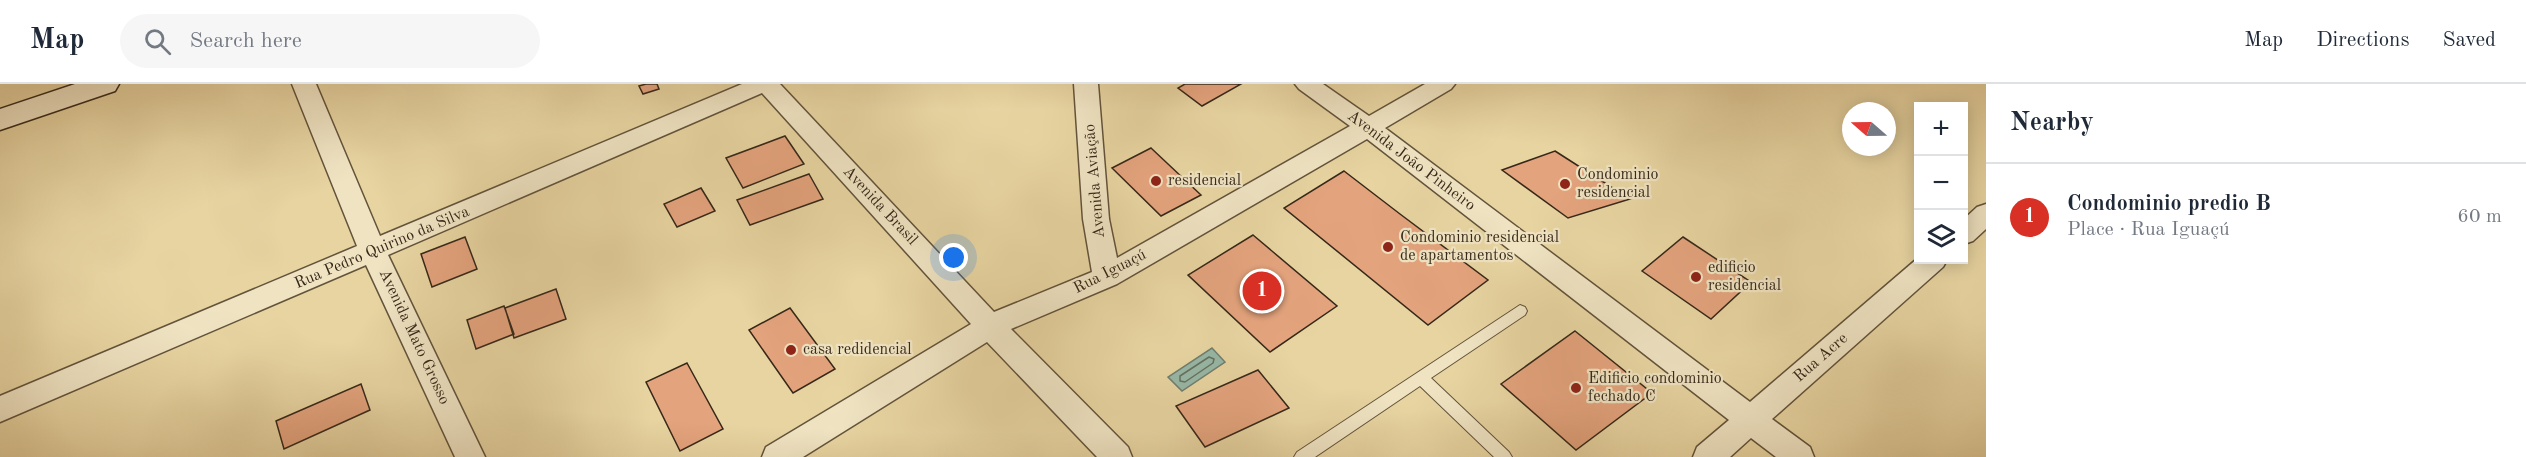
<!DOCTYPE html>
<meta charset="utf-8">
<style>
:root{--surface:#fff;--page:#f6f6f7;--text:#1f2937;--muted:#747a83;--line:#e0e1e3;--accent:#d93025}
body{margin:0;font-family:"Old Standard TT",serif;background:var(--page);color:var(--text)}
.controls{position:absolute;right:18px;top:18px;display:grid;overflow:hidden;border-radius:0px;box-shadow:0 3px 15px #0003}
.controls button{width:54px;height:54px;display:grid;place-items:center;padding:0;border:0;border-bottom:2px solid var(--line);background:var(--surface);color:var(--text);font:30px sans-serif}
.compass{position:absolute;left:1842px;top:18px;width:54px;height:54px;border-radius:50%;background:var(--surface);box-shadow:0 3px 15px #0003;rotate:290deg}
.you{position:absolute;left:954px;top:174px;width:21px;height:21px;margin:-15px;border:4px solid #fff;border-radius:50%;background:#1a73e8;box-shadow:0 0 0 9px #1a73e833}
.badge{display:grid;place-items:center;width:39px;height:39px;border-radius:50%;background:var(--accent);color:#fff;font-size:20px;font-weight:700}
.pin{position:absolute;translate:-50% -50%;border:3px solid #fff;box-shadow:0 2px 6px #0006}
.list{margin:0;padding:0;list-style:none}
h2{display:flex;justify-content:space-between;align-items:center;height:78px;margin:0;padding:0 24px;font-size:26px}
h2 small{font-size:20px;font-weight:400;color:var(--muted)}
.list li{display:grid;grid-template-columns:39px 1fr auto;gap:18px;align-items:center;box-sizing:border-box;height:108px;padding:0 24px;border-top:2px solid var(--line)}
.list b{display:block;font-size:22px;white-space:nowrap}
.list p{margin:0;font-size:20px;white-space:nowrap;color:var(--muted)}
.list em{font-size:20px;font-style:normal;color:var(--muted)}
.icon{flex:none;width:33px;height:33px;fill:none;stroke:currentColor;stroke-width:2;stroke-linecap:round;stroke-linejoin:round}
.map{position:relative;flex:none;width:1986px;height:373px;overflow:hidden}
header{display:flex;align-items:center;gap:36px;box-sizing:border-box;height:84px;padding:0 30px;background:var(--surface);border-bottom:2px solid var(--line)}
header strong{font-size:28px}
nav{display:flex;gap:33px;margin-inline-start:auto;font-size:21px}
.search{width:420px;height:54px;background:var(--page);display:flex;align-items:center;gap:15px;box-sizing:border-box;padding:0 21px;border-radius:33px;color:var(--muted);font-size:22px}
main{display:flex}
aside{flex:1;background:var(--surface)}
.map>svg:first-child{display:block}
</style>
<header>
<strong>Map</strong>
<div class="search"><svg class="icon" aria-label="search" viewBox="0 0 24 24"><circle cx="10" cy="10" r="6"/><path d="M15 15l6 6"/></svg>Search here</div>
<nav><a>Map</a><a>Directions</a><a>Saved</a></nav>
</header>
<main>
<div class="map">
<svg width="1986" height="373" viewBox="0 0 1986 373">
<rect width="100%" height="100%" fill="#e7d4a1"/>
<filter id="stains"><feTurbulence type="fractalNoise" baseFrequency=".00333" numOctaves="4"/><feColorMatrix values="0 0 0 0 .2 0 0 0 0 .09 0 0 0 0 .02 0 0 0 .5 -.17"/></filter>
<radialGradient id="worn" r=".72"><stop offset=".6" stop-color="#630" stop-opacity="0"/><stop offset="1" stop-color="#630" stop-opacity=".3"/></radialGradient>
<path fill="#97b8a7" stroke="#707e6e" stroke-width="1.5" d="M1212,264L1225,278L1182,307L1168,293Z"/>
<g fill="none" stroke-linecap="round" stroke-linejoin="round">
<path stroke="#667060" stroke-width="1.5" d="M1209,273L1214,275L1213,279L1185,298L1180,297V292Z"/>
</g>
<path fill="#e3a37d" stroke="#362819" stroke-width="1.5" d="M646,0H657L659,5L643,10L639,2Z
M1185,0H1241L1202,22L1178,4Z
M785,52L804,80L743,104L726,74Z
M1151,64L1201,111L1161,132L1112,84Z
M1555,67L1630,115L1568,134L1502,86Z
M1344,87L1400,130L1488,196L1428,241L1284,124Z
M809,90L823,115L750,141L737,116Z
M701,104L715,127L677,143L664,120Z
M1253,151L1337,222L1270,268L1188,191Z
M465,153L477,185L432,203L421,170Z
M1683,153L1751,198L1711,235L1642,187Z
M556,205L566,235L514,254L505,224Z
M504,222L514,250L476,265L467,236Z
M790,224L835,285L793,309L749,246Z
M1575,247L1652,309L1576,366L1501,300Z
M687,279L723,345L680,367L646,298Z
M1258,286L1289,324L1205,363L1176,322Z
M361,300L370,326L284,365L276,337Z"/>
<g fill="none" stroke-linecap="round" stroke-linejoin="round">
<defs>
<path id="lane" d="M1520,221L1525,223L1527,227L1525,231L1431,294L1509,368L1512,373H1494L1420,302L1315,373H1294L1297,368Z"/>
<path id="street" d="M292,0H316L380,152L742,0H780L994,228L1092,188L1083,135L1074,0H1098L1109,135L1117,174L1350,42L1299,5L1295,0H1323L1369,32L1425,0H1455L1451,5L1385,44L1750,318L1918,174L1947,176L1943,183L1772,335L1810,363L1814,373H1776L1751,354L1730,373H1693L1697,363L1729,336L1367,55L1117,200L1011,245L1128,363L1132,373H1097L987,258L803,373H762L766,363L971,240L762,9L388,171L485,373H455L366,181L0,338V312L357,162Z
M1986,120V145L1973,157L1964,160V135L1977,123Z"/>
<path id="secondary" d="M75,0H119L115,7L0,46V25Z"/>
</defs>
<use href="#lane" stroke="#62533b" stroke-width="2"/>
<use href="#street" stroke="#62533b" stroke-width="3"/>
<use href="#secondary" stroke="#362819" stroke-width="3"/>
<use href="#lane" fill="#efe3c2" fill-rule="evenodd"/>
<use href="#street" fill="#efe3c2" fill-rule="evenodd"/>
<use href="#secondary" fill="#efe3c2" fill-rule="evenodd"/>
</g>
<g fill="#8f2418" stroke="#efe3c2" stroke-width="2">
<circle cx="1156" cy="97" r="6"/>
<circle cx="1565" cy="100" r="6"/>
<circle cx="1388" cy="163" r="6"/>
<circle cx="1696" cy="193" r="6"/>
<circle cx="791" cy="266" r="6"/>
<circle cx="1576" cy="304" r="6"/>
</g>
<g text-anchor="middle" dominant-baseline="central" stroke-width="4.5" stroke-linejoin="round" paint-order="stroke">
<g font-size="16" fill="#362819" stroke="#efe3c2">
<text transform="translate(1411 77) rotate(37)">Avenida João Pinheiro</text>
<text transform="translate(1095 97) rotate(-95)">Avenida Aviação</text>
<text transform="translate(880 122) rotate(47)">Avenida Brasil</text>
<text transform="translate(382 164) rotate(-23)">Rua Pedro Quirino da Silva</text>
<text transform="translate(1110 188) rotate(-27)">Rua Iguaçú</text>
<text transform="translate(414 253) rotate(65)">Avenida Mato Grosso</text>
<text transform="translate(1821 274) rotate(-41)">Rua Acre</text>
</g>
<g font-size="16" fill="#362819" stroke="#efe3c2" text-anchor="start">
<text x="1577" y="91">Condominio<tspan x="1577" dy="18">residencial</tspan></text>
<text x="1168" y="97">residencial</text>
<text x="1400" y="154">Condominio residencial<tspan x="1400" dy="18">de apartamentos</tspan></text>
<text x="1708" y="184">edificio<tspan x="1708" dy="18">residencial</tspan></text>
<text x="803" y="266">casa redidencial</text>
<text x="1588" y="295">Edificio condominio<tspan x="1588" dy="18">fechado C</tspan></text>
</g>
</g>
<rect width="100%" height="100%" filter="url(#stains)"/>
<rect width="100%" height="100%" fill="url(#worn)"/>
</svg>
<div class="controls">
<button>+</button>
<button>−</button>
<button><svg class="icon" aria-label="layers" viewBox="0 0 24 24"><path d="M12 4l9 5-9 5-9-5zM3 14l9 5 9-5"/></svg></button>
</div>
<svg class="compass" viewBox="-18 -18 36 36"><path d="M0-13l5 13h-10z" fill="#e53935"/><path d="M0 13l5-13h-10z" fill="#747a83"/></svg>
<div class="you"></div>
<div class="pin badge" style="left:1262px;top:207px">1</div>
</div>
<aside>
<h2>Nearby<small></small></h2>
<ul class="list">
<li><span class="badge">1</span><div><b>Condominio predio B</b><p>Place · Rua Iguaçú</p></div><em>60 m</em></li>
</ul>
</aside>
</main>
